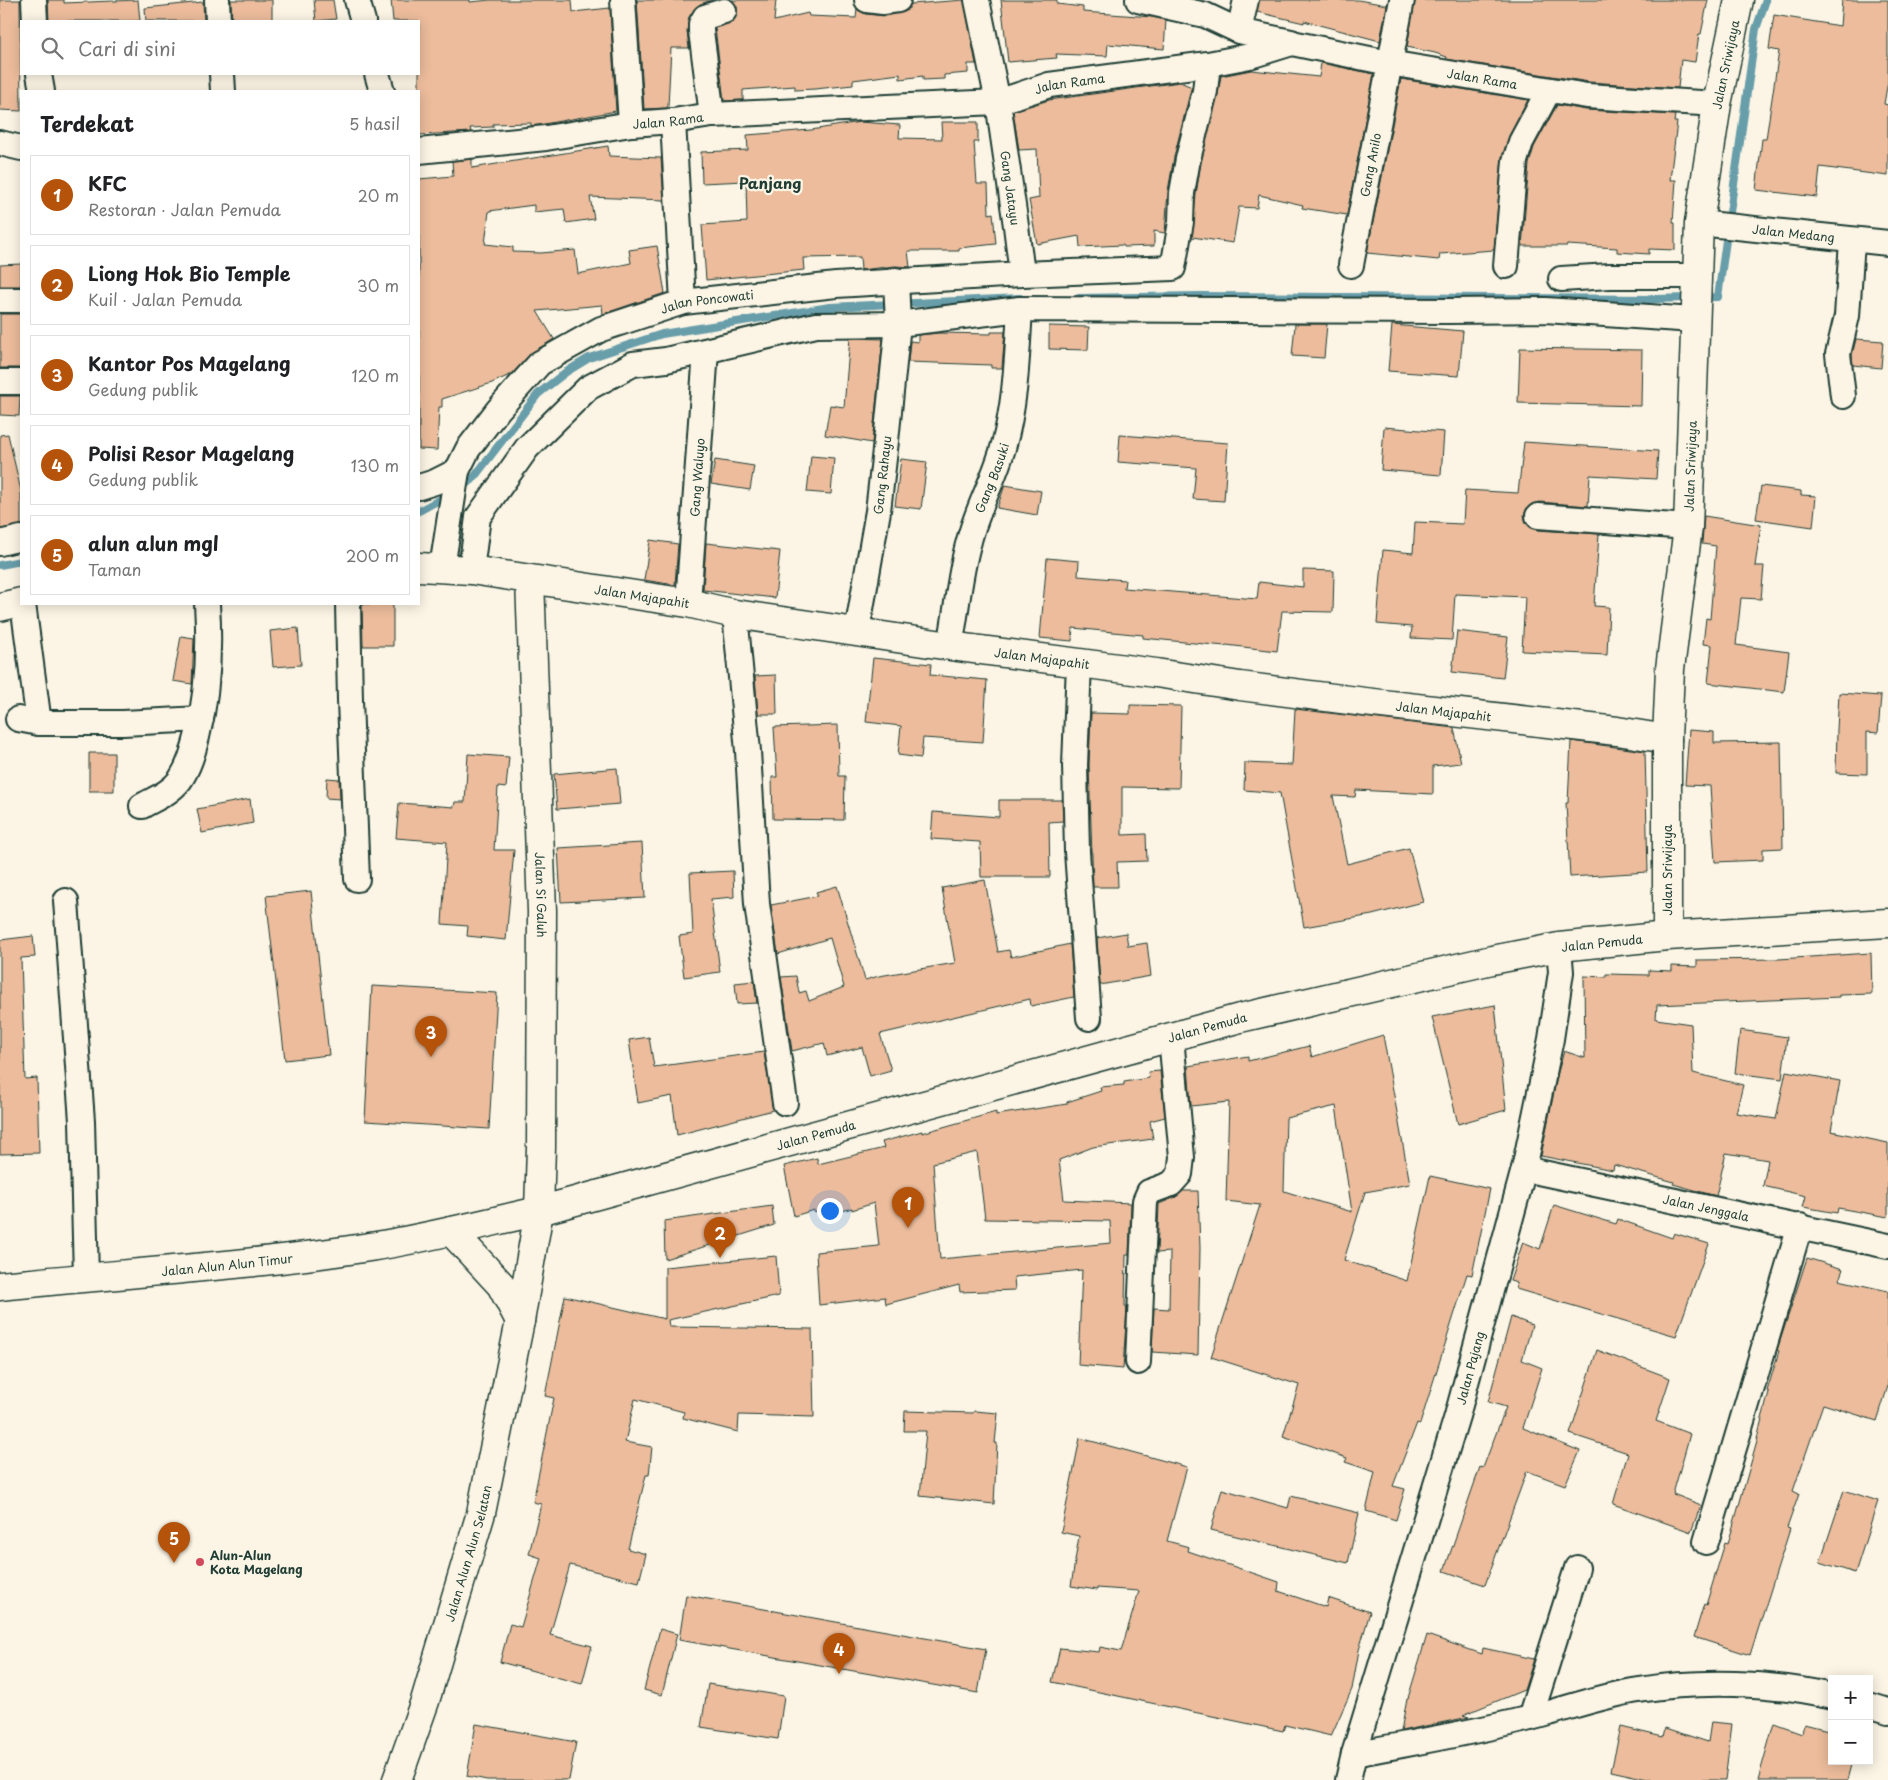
<!DOCTYPE html>
<html lang="id">
<meta charset="utf-8">
<style>
:root{--surface:#fff;--page:#f6f6f6;--text:#202124;--muted:#757577;--line:#e0e0e0;--accent:#b45309}
body{margin:0;font-family:"Playpen Sans",sans-serif;background:var(--page);color:var(--text)}
.controls{position:absolute;right:15px;bottom:15px;display:grid;overflow:hidden;border-radius:0px;box-shadow:0 2px 12px #0003}
.controls button{width:45px;height:45px;display:grid;place-items:center;padding:0;border:0;border-bottom:1px solid var(--line);background:var(--surface);color:var(--text);font:25px sans-serif}
.you{position:absolute;left:829px;top:1210px;width:18px;height:18px;margin:-12px;border:4px solid #fff;border-radius:50%;background:#1a73e8;box-shadow:0 0 0 8px #1a73e833}
.badge{display:grid;place-items:center;width:32px;height:32px;border-radius:50%;background:var(--accent);color:#fff;font-size:16px;font-weight:700}
.pin{position:absolute;translate:-50% -41px;filter:drop-shadow(0 1px 2px #0008)}
.pin::after{content:'';position:absolute;top:26px;width:18px;height:15px;background:inherit;clip-path:polygon(0 0,100% 0,50% 100%)}
.list{margin:0;padding:0;list-style:none}
h2{display:flex;justify-content:space-between;align-items:center;height:65px;margin:0;padding:0 20px;font-size:21px}
h2 small{font-size:16px;font-weight:400;color:var(--muted)}
.list li{display:grid;grid-template-columns:32px 1fr auto;gap:15px;align-items:center;box-sizing:border-box;height:80px;margin:0 10px 10px;padding:0 10px;border:1px solid var(--line);border-radius:0px}
.list b{display:block;font-size:19px;white-space:nowrap}
.list p{margin:0;font-size:16px;white-space:nowrap;color:var(--muted)}
.list em{font-size:16px;font-style:normal;color:var(--muted)}
.icon{flex:none;width:28px;height:28px;fill:none;stroke:currentColor;stroke-width:2;stroke-linecap:round;stroke-linejoin:round}
.map{position:relative;flex:none;width:1888px;height:1780px;overflow:hidden}
.search{position:absolute;background:var(--surface);box-shadow:0 2px 12px #0003;left:20px;top:20px;width:400px;height:55px;display:flex;align-items:center;gap:12px;box-sizing:border-box;padding:0 18px;border-radius:0px;color:var(--muted);font-size:19px}
.panel{position:absolute;background:var(--surface);box-shadow:0 2px 12px #0003;left:20px;top:90px;width:400px;height:515px;border-radius:0px}
.map>svg:first-child{display:block}
</style>
<div class="map">
<svg width="1888" height="1780" viewBox="0 0 1888 1780">
<rect width="100%" height="100%" fill="#fcf5e5"/>
<filter id="ink" filterUnits="userSpaceOnUse"><feTurbulence type="fractalNoise" baseFrequency=".02" numOctaves="2"/><feDisplacementMap in="SourceGraphic" scale="10" xChannelSelector="R" yChannelSelector="G"/><feConvolveMatrix kernelMatrix="1 2 1 2 8 2 1 2 1" color-interpolation-filters="sRGB"/></filter>
<g filter="url(#ink)">
<g fill="none" stroke-linecap="round" stroke-linejoin="round">
<path stroke="#679daa" stroke-width="8" d="M1079,298L1199,296L1656,299L1718,297L1756,29L1766,0
M459,488L472,480L538,394L566,372L589,358L662,334L830,307L1020,298
M419,511L448,495
M0,565L21,561"/>
</g>
<path fill="#ecbc9c" stroke="#1f3d34" fill-rule="evenodd" d="M0,0H20L21,111L0,110Z
M48,0H64V3L138,0L140,21H49Z
M231,0H272V21H232Z
M314,0H333L336,19L316,21Z
M391,0H470V2L490,0H572L573,12L610,8L616,111L544,124L531,126V123L493,124V127L470,128L471,132L419,135V21H393Z
M637,0H713L700,4L694,10L689,17L687,31L689,48H671L668,106L667,108L644,109Z
M732,0H776L774,21L808,13L809,16L856,18L857,8L865,14L885,16L906,11L911,4L964,0L976,64H968V73L944,75V79L923,80V76L900,79V74L853,80V85L815,89L795,90V86L743,90V100L724,101L715,28L728,24L734,20L737,14V7Z
M1001,0H1057V4L1083,7V12L1152,17L1166,20L1164,49L1108,44L1107,56L1056,54L1057,58L1008,62Z
M1259,0H1358L1387,5L1380,41L1304,21V23L1257,12Z
M1415,0H1708L1701,34H1699L1695,62L1681,60L1678,88L1589,82L1446,59L1447,57L1435,53L1407,47Z
M1842,0H1888V81L1884,104L1888,105V176L1820,167L1817,197L1756,190L1762,139H1766L1779,51L1769,49L1774,15L1840,26Z
M203,2L204,21H146L145,8Z
M1321,63L1374,74L1347,215L1302,208L1303,205L1259,195L1257,208L1239,207L1233,243L1192,237L1196,194L1201,162L1218,94L1221,76L1251,70L1319,77Z
M1401,79L1528,100L1509,136L1502,157L1494,250L1440,254L1439,260L1367,253Z
M1180,82L1192,87L1191,89L1174,157L1168,191L1165,233L1154,231V246L1124,247L1123,245L1080,247L1079,236L1037,244L1029,200L1039,198L1037,149L1019,150L1013,111L1049,100Z
M1557,105L1586,110L1675,115L1674,122H1677L1670,180H1676L1673,223H1675V250L1649,249V254L1617,252V248L1567,245V246H1522L1529,164L1534,147Z
M860,122L900,125L899,138L942,139L941,122H978V142H974L977,184H988L989,214L993,213L996,244L959,248V251H908L910,267L895,266L861,270L860,257L803,258L804,270L706,280L702,225L747,222L746,181L702,183L701,152L748,150L747,135L811,130Z
M608,146L609,156L661,158L664,200L590,197L594,219L566,223L564,209L534,212V205L489,211L485,244L513,247V252L541,253L575,250L578,274L631,263L629,250L657,246L665,293L603,314L602,305L537,311L554,339L530,354L512,374L492,383L442,399V407H439L437,450L419,449V179L453,176L452,161L472,159V168Z
M21,264V286H0V265Z
M0,314H21V368H0Z
M1295,324H1327L1324,358L1292,356Z
M1392,325L1463,331L1459,376L1388,371Z
M1049,326L1089,327L1088,350L1049,349Z
M991,332H1005L1002,368H991V365L908,362L910,341L918,342V335L939,333L991,334Z
M850,338L883,339L872,443L825,435L830,405L844,407Z
M1856,339L1883,341L1881,368L1853,365L1852,355Z
M1520,348L1642,350L1641,406L1518,403Z
M0,396H20L19,416L0,415Z
M1384,427L1444,432L1441,475L1381,470Z
M8,434L21,491V525L0,529V435Z
M1120,435L1228,443L1224,501L1193,499L1196,468L1118,462Z
M1524,442L1658,451L1656,479L1590,475L1588,506L1539,502L1532,504L1527,508L1524,515L1526,522L1530,527L1537,530L1599,534L1594,606L1609,607L1607,655L1522,651L1525,597L1455,594L1452,640L1411,638L1412,627L1377,624L1383,550L1413,553L1415,522L1463,524L1465,490L1518,493Z
M811,456L834,458L831,494L807,492Z
M901,459L927,462L921,509L895,506Z
M715,460L754,466L750,490L711,484Z
M1005,485L1041,491L1037,515L997,508Z
M1761,486L1801,491V495L1816,496L1813,527L1756,519Z
M1704,516L1761,525L1755,566H1764L1761,599L1741,598L1736,645L1789,652L1784,692L1708,683L1712,645L1703,644L1706,618L1710,619L1716,546L1702,544Z
M650,540L678,544L675,585L644,580Z
M706,543L780,551L775,598L703,590Z
M1047,558L1079,561L1078,576L1125,580L1124,588L1257,599L1259,582L1303,587V570L1334,571L1333,612L1282,611L1277,651L1226,645L1225,646L1143,638V635L1073,628L1072,641L1040,638Z
M362,604H393V646H363Z
M298,628L301,665L273,667L270,631Z
M1457,631L1508,637L1503,678L1452,672Z
M181,636L194,638L192,684L173,681Z
M873,658L931,664L930,675L987,680L983,742L923,738L921,758L898,755L901,726L866,722Z
M776,675L777,714H758L755,676Z
M1839,693L1881,696L1878,733L1867,732V774L1836,773L1837,730Z
M1130,705L1181,706L1179,788L1122,787V835L1146,834L1147,861L1117,862L1118,887H1093L1089,765L1091,713L1130,714Z
M1295,709L1454,728L1461,763L1433,766V794L1356,790L1355,797L1333,796L1347,864L1409,848L1423,902L1372,915L1304,927L1280,793L1244,790L1245,763L1292,765Z
M838,725L839,776H845L844,820L773,819L772,777H777L774,727Z
M1689,730L1714,732V743L1781,742L1783,848L1763,849V860L1715,862L1710,786L1685,785Z
M1571,741L1645,751L1648,872L1570,877L1566,803H1568Z
M89,753H114V791H89Z
M468,754L509,757L506,788L498,787L494,850H514L506,940L467,936L468,926L442,924L447,842L396,838L399,803L454,807L455,802H465Z
M617,768L620,804L557,809L554,774Z
M327,778L339,779L340,799L326,798Z
M250,799L253,823L202,833L197,809Z
M999,800H1062L1063,821L1049,822L1050,877H981L980,842L931,839L933,812L999,817Z
M642,843L645,898L561,902L558,848Z
M733,871L734,897L711,899L720,972L684,977L679,936L693,934L690,873Z
M985,880L998,952L1009,950L1011,957L1070,944L1074,997L1031,1006L1030,999L880,1034L891,1070L870,1076L862,1047L827,1056L824,1043L792,1051L781,977L796,976L799,993L806,991L809,1001L844,987L830,938L778,954L771,905L818,896L816,892L837,886L865,980L879,976L955,963L942,888Z
M311,891L329,1055L285,1060L266,896Z
M1126,933L1128,946L1147,943L1151,976L1100,985L1097,938Z
M33,936L35,957L21,958L25,1079L37,1078L39,1153L0,1154V940Z
M1871,953L1872,994L1839,995V997L1657,1005L1656,1019L1691,1024L1693,1073L1743,1085L1736,1113L1776,1119L1786,1071L1840,1081L1831,1131L1888,1143V1217L1838,1208L1837,1213L1803,1207L1806,1196L1763,1186L1768,1160L1726,1153L1716,1196L1673,1184L1674,1182L1614,1165L1613,1170L1541,1156L1558,1072L1564,1051L1585,1058L1584,976L1606,977V974L1649,975V970L1672,971V966L1697,967V960L1779,959Z
M754,981L757,1003L737,1004L735,983Z
M372,986L497,993L489,1129L365,1121Z
M1495,1005L1506,1110L1458,1124L1432,1017Z
M1740,1030L1787,1037L1782,1079L1735,1073Z
M1383,1035L1410,1184L1365,1192L1344,1260L1407,1281L1430,1176L1490,1189L1472,1275L1467,1274L1420,1424L1417,1423L1393,1486L1405,1489L1396,1520L1366,1511L1375,1472L1345,1462L1347,1458L1283,1436L1299,1385L1211,1357L1260,1205L1226,1201L1229,1102L1191,1106L1188,1066L1248,1056V1061L1309,1046L1312,1057ZM1336,1106L1352,1212L1284,1191L1286,1118Z
M649,1037L654,1067L764,1052L773,1110L677,1135L672,1096L638,1103L629,1040Z
M1160,1071L1165,1117L1150,1121L1153,1139L1093,1147L1059,1160L1064,1200L1131,1203L1129,1255H1126L1125,1306L1127,1307L1123,1369L1078,1365L1082,1270L1014,1277L1015,1290L960,1292L959,1285L886,1304L885,1297L819,1305L816,1252L879,1246L874,1203L852,1210V1208L833,1214L831,1208L814,1213V1210L794,1216L784,1166L817,1158L818,1164L884,1148L882,1142L922,1131V1133L996,1112V1115L1067,1104V1102L1101,1091L1100,1087L1124,1085V1082L1149,1078L1148,1072ZM977,1152L985,1219L1110,1221L1111,1243L940,1259L933,1163Z
M1183,1191H1198L1200,1248L1198,1355L1152,1352L1154,1308L1169,1309L1170,1252L1157,1253L1159,1204L1176,1197Z
M1554,1205L1616,1224L1618,1219L1672,1238L1674,1233L1709,1244L1676,1336L1516,1289L1517,1283L1510,1281L1523,1242L1540,1249Z
M772,1206L774,1225L665,1259L664,1221Z
M776,1256L779,1296L668,1320L669,1327L812,1329L814,1417L739,1415L738,1432L683,1418L684,1412L635,1399L625,1442L652,1447L649,1475H646L628,1549L646,1554L639,1582L570,1565L550,1635L592,1646L582,1684L500,1662L510,1624L521,1627L541,1558L529,1554L541,1504L533,1502L554,1398L545,1396L565,1296L665,1319V1267Z
M1807,1258L1843,1269L1839,1280L1888,1291V1386L1877,1421L1823,1404L1793,1491L1799,1494L1787,1528L1790,1529L1750,1655L1694,1637L1704,1604L1706,1605L1725,1543L1728,1544L1758,1438H1757L1769,1392L1767,1391L1779,1351L1777,1350Z
M1511,1317L1532,1325L1522,1360L1542,1368L1523,1428L1580,1451L1565,1485L1527,1471L1485,1585L1444,1571L1480,1467L1483,1468L1506,1407L1488,1402Z
M1597,1350L1670,1378L1656,1421L1690,1434L1673,1494L1701,1505L1691,1532L1613,1504L1628,1453L1570,1434Z
M905,1411L973,1413L974,1411L998,1413L995,1443H997L994,1504L920,1496L926,1431H904Z
M1080,1438L1187,1467L1167,1541L1189,1547L1188,1551L1279,1582L1278,1591L1326,1607L1328,1598L1370,1612L1359,1650L1352,1689L1331,1736L1285,1725L1283,1731L1052,1682L1060,1648L1099,1652L1100,1647L1121,1651L1139,1591L1097,1588V1590L1071,1586L1079,1536L1061,1532Z
M1222,1489L1288,1508L1291,1496L1359,1513L1348,1563L1211,1530Z
M1844,1490L1878,1501L1855,1573L1820,1562Z
M686,1595L986,1649L978,1693L679,1640Z
M660,1629L677,1634L662,1695L644,1690Z
M1427,1635L1482,1654L1483,1648L1534,1659L1524,1690L1463,1715L1469,1717L1401,1731L1407,1698H1408Z
M708,1684L784,1696L778,1739L701,1727Z
M1711,1722L1732,1724L1725,1780H1652L1611,1771L1621,1727L1663,1737L1665,1728L1708,1742Z
M1774,1723L1802,1733L1804,1724L1832,1731V1761H1853L1848,1780H1758Z
M476,1724L576,1742L569,1780H487L467,1776Z"/>
<g fill="none" stroke-linecap="round" stroke-linejoin="round">
<defs>
<g id="minor">
<path d="M34,0L35,21"/>
<path d="M217,0L218,21"/>
<path d="M357,0L363,21"/>
<path d="M623,0L631,124"/>
<path d="M867,0L883,2L898,0"/>
<path id="s1" d="M977,0L998,102L1016,226L1022,274"/>
<path d="M1138,0L1205,15L1239,31L1291,42"/>
<path d="M1239,31L1246,0"/>
<path d="M39,74L42,91"/>
<path d="M222,74L223,91"/>
<path d="M377,74L382,91"/>
<path d="M712,115L701,31V24L705,17L724,11"/>
<path d="M673,121L683,302"/>
<path d="M0,143L21,148"/>
<path id="s2" d="M419,151L546,138L631,124L673,121L712,115L998,102L1049,85L1208,64L1250,56L1292,43L1389,63L1587,96L1717,104"/>
<path id="s3" d="M1699,223L1888,243"/>
<path id="s4" d="M1351,265L1402,0"/>
<path d="M1506,266L1515,161L1521,142L1549,90"/>
<path d="M1561,279L1610,276H1697"/>
<path d="M0,300H21"/>
<path d="M0,382H21"/>
<path d="M1843,396L1838,354L1847,316L1852,241"/>
<path d="M419,487L435,482L457,471"/>
<path d="M1538,516L1688,527"/>
<path d="M0,543L21,538"/>
<path id="s5" d="M442,568L457,471L468,449L498,410L540,363L601,329L683,302L836,285L1022,274L1173,268L1181,222L1182,193L1188,159L1205,91L1208,64"/>
<path d="M471,570L478,517L527,448L588,388L633,364L666,360L816,325L898,324L1020,309L1448,311L1545,310L1694,320"/>
<path id="s6" d="M688,603L706,351"/>
<path d="M348,604L350,700L357,879"/>
<path d="M735,614L748,751L757,904L785,1103"/>
<path id="s7" d="M857,632L878,511L886,441L898,324L896,280"/>
<path id="s8" d="M950,646C957,611 959,575 969,541C977,509 994,480 1003,448C1016,403 1017,355 1020,309"/>
<path d="M1079,663L1075,765L1077,852L1089,1018"/>
<path d="M18,719L39,723L23,604"/>
<path d="M39,723H123L201,719"/>
<path d="M142,806C156,798 170,793 180,780C189,767 193,752 197,737C208,693 210,649 207,604"/>
<path d="M66,901L82,1121L86,1277"/>
<path id="s9" d="M1524,1169L1888,1246"/>
<path d="M1138,1362L1145,1201L1149,1192L1171,1184L1180,1174L1182,1157L1171,1037"/>
<path d="M1706,1542L1800,1226"/>
<path d="M1869,1705L1888,1711"/>
<path d="M1530,1718L1577,1568"/>
<path d="M1354,1754C1410,1743 1466,1734 1522,1720C1561,1711 1599,1696 1639,1690C1700,1680 1772,1682 1832,1696"/>
<path id="s10" d="M1348,1780L1354,1754L1457,1416L1524,1169L1551,1039L1561,972L1559,947"/>
</g>
<g id="tertiary">
<path id="s11" d="M419,567L471,570L688,603L735,614L950,646L1156,673L1240,686L1365,702L1617,731L1667,739"/>
<path id="s12" d="M530,580L542,911L541,1147L539,1211"/>
<path d="M0,607L21,602"/>
</g>
<g id="secondary">
<path id="s13" d="M1667,936V739L1670,669L1688,527L1699,223L1717,104L1739,0"/>
<path d="M451,1231L501,1285L520,1321"/>
<path id="s14" d="M0,1286C125,1273 252,1266 376,1246C431,1237 485,1223 539,1211L1240,1018L1492,960L1559,947L1667,936L1888,923"/>
<path id="s15" d="M397,1780L425,1701L481,1513L520,1321L539,1211"/>
</g>
</defs>
<use href="#minor" stroke="#1f3d34" stroke-width="28"/>
<use href="#tertiary" stroke="#1f3d34" stroke-width="31"/>
<use href="#secondary" stroke="#1f3d34" stroke-width="31"/>
<use href="#minor" stroke="#fcf5e5" stroke-width="24"/>
<use href="#tertiary" stroke="#fcf5e5" stroke-width="28"/>
<use href="#secondary" stroke="#fcf5e5" stroke-width="28"/>
</g>
</g>
<circle fill="#d1495b" stroke="#fcf5e5" stroke-width="2" cx="200" cy="1562" r="5"/>
<g text-anchor="middle" dominant-baseline="central" stroke-width="4.5" stroke-linejoin="round" paint-order="stroke">
<g font-size="12" fill="#1f3d34" stroke="#fcf5e5">
<text stroke="none"><textPath href="#s13" startOffset="875">Jalan Sriwijaya</textPath></text>
<text stroke="none"><textPath href="#s2" startOffset="1076">Jalan Rama</textPath></text>
<text stroke="none"><textPath href="#s2" startOffset="656">Jalan Rama</textPath></text>
<text stroke="none"><textPath href="#s2" startOffset="251">Jalan Rama</textPath></text>
<text stroke="none"><textPath href="#s4" startOffset="102">Gang Anilo</textPath></text>
<text stroke="none"><textPath href="#s1" startOffset="191">Gang Jatayu</textPath></text>
<text stroke="none"><textPath href="#s3" startOffset="95">Jalan Medang</textPath></text>
<text stroke="none"><textPath href="#s5" startOffset="415">Jalan Poncowati</textPath></text>
<text stroke="none"><textPath href="#s13" startOffset="471">Jalan Sriwijaya</textPath></text>
<text stroke="none"><textPath href="#s7" startOffset="159">Gang Rahayu</textPath></text>
<text stroke="none"><textPath href="#s6" startOffset="126">Gang Waluyo</textPath></text>
<text stroke="none"><textPath href="#s8" startOffset="174">Gang Basuki</textPath></text>
<text stroke="none"><textPath href="#s11" startOffset="225">Jalan Majapahit</textPath></text>
<text stroke="none"><textPath href="#s11" startOffset="630">Jalan Majapahit</textPath></text>
<text stroke="none"><textPath href="#s11" startOffset="1035">Jalan Majapahit</textPath></text>
<text transform="translate(1667 870) rotate(-90)">Jalan Sriwijaya</text>
<text stroke="none"><textPath href="#s12" startOffset="315">Jalan Si Galuh</textPath></text>
<text stroke="none"><textPath href="#s14" startOffset="1642">Jalan Pemuda</textPath></text>
<text stroke="none"><textPath href="#s14" startOffset="1238">Jalan Pemuda</textPath></text>
<text stroke="none"><textPath href="#s14" startOffset="832">Jalan Pemuda</textPath></text>
<text stroke="none"><textPath href="#s9" startOffset="186">Jalan Jenggala</textPath></text>
<text stroke="none"><textPath href="#s14" startOffset="228">Jalan Alun Alun Timur</textPath></text>
<text stroke="none"><textPath href="#s10" startOffset="430">Jalan Pajang</textPath></text>
<text stroke="none"><textPath href="#s15" startOffset="238">Jalan Alun Alun Selatan</textPath></text>
</g>
<g font-size="12" font-weight="bold" fill="#1f3d34" stroke="#fcf5e5" text-anchor="start">
<text x="210" y="1555">Alun-Alun<tspan x="210" dy="14">Kota Magelang</tspan></text>
</g>
<g font-size="15" font-weight="bold" fill="#1f3d34" stroke="#fcf5e5">
<text x="770" y="182">Panjang</text>
</g>
</g>
</svg>
<div class="controls">
<button>+</button>
<button>−</button>
</div>
<div class="you"></div>
<div class="pin badge" style="left:908px;top:1228px">1</div>
<div class="pin badge" style="left:720px;top:1258px">2</div>
<div class="pin badge" style="left:431px;top:1057px">3</div>
<div class="pin badge" style="left:839px;top:1674px">4</div>
<div class="pin badge" style="left:174px;top:1563px">5</div>
<div class="search"><svg class="icon" aria-label="search" viewBox="0 0 24 24"><circle cx="10" cy="10" r="6"/><path d="M15 15l6 6"/></svg>Cari di sini</div>
<section class="panel">
<h2>Terdekat<small>5 hasil</small></h2>
<ul class="list">
<li><span class="badge">1</span><div><b>KFC</b><p>Restoran · Jalan Pemuda</p></div><em>20 m</em></li>
<li><span class="badge">2</span><div><b>Liong Hok Bio Temple</b><p>Kuil · Jalan Pemuda</p></div><em>30 m</em></li>
<li><span class="badge">3</span><div><b>Kantor Pos Magelang</b><p>Gedung publik</p></div><em>120 m</em></li>
<li><span class="badge">4</span><div><b>Polisi Resor Magelang</b><p>Gedung publik</p></div><em>130 m</em></li>
<li><span class="badge">5</span><div><b>alun alun mgl</b><p>Taman</p></div><em>200 m</em></li>
</ul>
</section>
</div>
